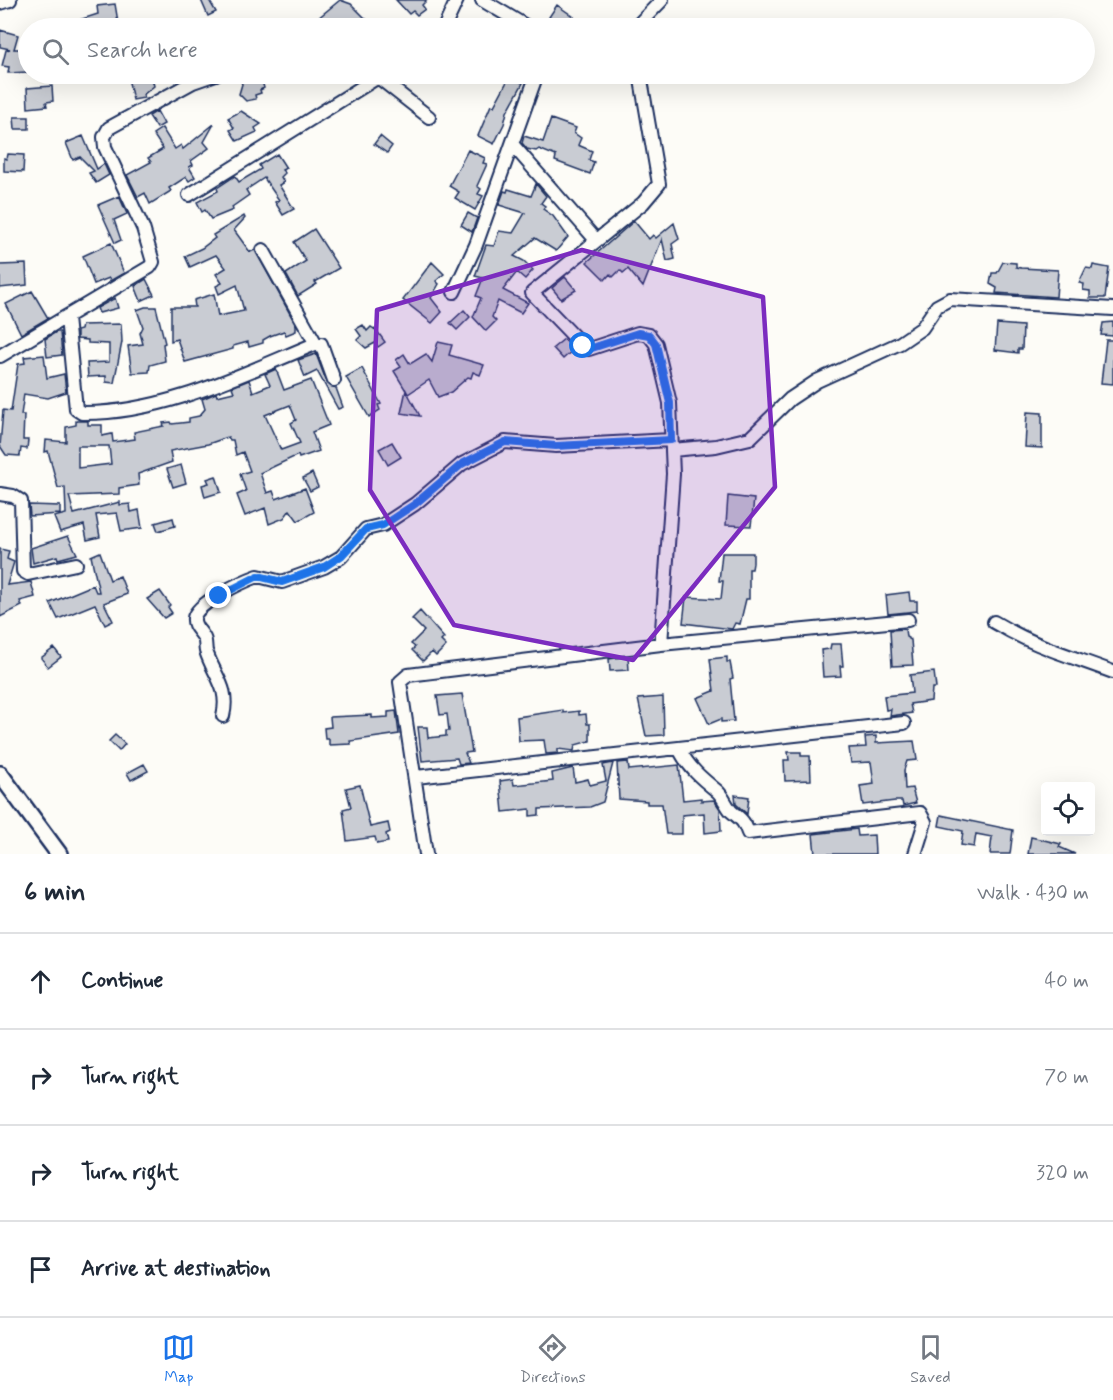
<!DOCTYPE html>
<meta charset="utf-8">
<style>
:root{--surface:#fff;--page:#f2f2f3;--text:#1f2937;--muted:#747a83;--line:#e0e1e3;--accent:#1a73e8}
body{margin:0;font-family:Mynerve,sans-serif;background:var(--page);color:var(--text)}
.controls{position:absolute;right:18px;bottom:18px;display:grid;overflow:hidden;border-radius:6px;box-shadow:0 6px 24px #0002}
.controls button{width:54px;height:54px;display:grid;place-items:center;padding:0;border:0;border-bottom:2px solid var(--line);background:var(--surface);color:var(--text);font:30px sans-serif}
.stop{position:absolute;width:18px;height:18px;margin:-14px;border:4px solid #1a73e8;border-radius:50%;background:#fff}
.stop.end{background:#1a73e8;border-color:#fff;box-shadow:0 2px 6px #0008}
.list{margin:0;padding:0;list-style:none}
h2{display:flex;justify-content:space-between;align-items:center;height:78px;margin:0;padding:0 24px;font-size:26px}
h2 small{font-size:20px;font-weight:400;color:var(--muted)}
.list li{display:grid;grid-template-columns:39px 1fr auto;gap:18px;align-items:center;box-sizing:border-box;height:96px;padding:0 24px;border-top:2px solid var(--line)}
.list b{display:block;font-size:22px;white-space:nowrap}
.list em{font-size:20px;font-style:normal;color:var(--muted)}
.icon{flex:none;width:33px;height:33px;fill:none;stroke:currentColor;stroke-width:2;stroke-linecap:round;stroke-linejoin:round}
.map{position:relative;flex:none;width:1113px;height:854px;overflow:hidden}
.search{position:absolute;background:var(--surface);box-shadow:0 6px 24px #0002;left:18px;right:18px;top:18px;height:66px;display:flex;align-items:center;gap:15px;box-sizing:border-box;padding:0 21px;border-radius:33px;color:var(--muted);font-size:22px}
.sheet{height:462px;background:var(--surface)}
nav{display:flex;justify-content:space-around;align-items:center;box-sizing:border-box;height:84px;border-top:2px solid var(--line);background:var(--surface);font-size:16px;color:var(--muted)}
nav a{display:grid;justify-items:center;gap:3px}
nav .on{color:var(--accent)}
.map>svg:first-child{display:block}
</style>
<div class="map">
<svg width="1113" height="854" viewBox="0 0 1113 854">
<rect width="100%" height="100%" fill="#fdfcf7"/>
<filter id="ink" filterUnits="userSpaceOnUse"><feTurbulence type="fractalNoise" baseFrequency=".0167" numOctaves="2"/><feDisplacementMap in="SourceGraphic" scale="12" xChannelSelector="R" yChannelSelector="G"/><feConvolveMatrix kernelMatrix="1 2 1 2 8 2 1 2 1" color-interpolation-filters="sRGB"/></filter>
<g filter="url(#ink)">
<path fill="#c9ccd3" stroke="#1b2f5e" stroke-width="1.5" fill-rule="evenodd" d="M201,0H209L216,12L208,16Z
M340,0L351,4L375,28H306Z
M396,0H427L422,5L425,9L417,15L413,11L409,14Z
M115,4L119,28H77L76,21L98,14L97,6Z
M557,5L574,17L566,28L552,22L553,20L549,17Z
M0,30L18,35L14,49H28V72L8,73L9,67L2,66L6,50L10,49L0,47Z
M127,74H151L154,86L143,95L144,98L133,100Z
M238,74H280V79L262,81L264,88L260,90L261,93L255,95L256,99L246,101L239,94L242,84Z
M510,76L523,83L507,112L504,124L494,144L478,136L491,105L494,106Z
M52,86L53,101L46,102L47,106L28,108L27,88Z
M157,111L164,124L157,128L149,116Z
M241,111L261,124L255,128L257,132L237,141L230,130L234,128L228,118Z
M14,117H29V129H15Z
M551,119L576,128L574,133L581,138L578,145L592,151L589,160L594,162L590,174L555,161L556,156L539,149L536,151L527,149L522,143L524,136L543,142Z
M214,124L204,142L209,148L191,161L193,165L189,167L195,177L189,181L186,177L169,188L171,191L150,204L145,193L138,197L127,175L151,162L148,158L163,149L153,134L162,128L175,149L181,145L183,149Z
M83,136L97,169L104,164L109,175L96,183L89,173L94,171L80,157L73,160L66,143Z
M380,136L392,146L387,153L374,144Z
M468,150L485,158L483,163L487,164L477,186L481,189L478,194L483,196L475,210L455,198L459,192L449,186Z
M8,154L24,155L23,172L4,171V158L7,159Z
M277,154L286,168L282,170L285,173L281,177L284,182L279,185L294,209L283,215L275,202L279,200L264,178L246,190L249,195L232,207L233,210L211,219L205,210L202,212L197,202L218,191L217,188L235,176L239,182L261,169L259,165Z
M536,184L546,196L541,203L545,206L543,209L553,216L568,237L556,251L535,238L514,256L524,261L533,270L525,279L517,272L503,290L528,303L521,313L498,301L492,317L496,321L486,331L473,317L481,298L476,296L483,278L475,276L486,245L494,246L499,231L513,233L525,213L499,205L504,191L507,192L508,189L531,196Z
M119,196L127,214L114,220L121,240L115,243L98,205Z
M468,213L477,218L472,232L461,225Z
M244,216L245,218L234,230L250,252L255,250L296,325V331L286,335L284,331L270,336L263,340V343L249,347L248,342L233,346V349L185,362L177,339L171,341V307H195L194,300L214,294L218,316L244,311L237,285L219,294L216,286L222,283L216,274L226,268L216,255L190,267L185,256L202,248L215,238L213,235Z
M634,221L649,239L653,235L656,238L674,223L679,239L672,244L675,259L667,261L662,239L643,287L628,269L623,273L620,270L613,277L610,274L605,280L587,262Z
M314,229L339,268L315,282L317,284L298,296L286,274L306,261L294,242Z
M111,243L124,273L110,281L109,278L94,284L83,256Z
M432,262L444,274L436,281L439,284L431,298L442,312L432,323L403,300Z
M1003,262L1016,263V267L1021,268L1058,270L1056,297L996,293L997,288L990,284L992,273H997Z
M26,264L27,285L0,288V265Z
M1093,265L1109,268L1105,298H1090V291L1083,290L1084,284L1079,283L1086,268L1092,269Z
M565,277L576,290L561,299L552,288Z
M146,279L154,295L141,301L135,286Z
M32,291L48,318L21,334L6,304Z
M115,298L118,308L99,313L97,308Z
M145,307H156L165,343L163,344L165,361L150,365L149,372L132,373L128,346L143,344L140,333L143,327L137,310Z
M464,310L470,317L457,330L450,323Z
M1113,322V336L1101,335L1103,323Z
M121,324L122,342L114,383L106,382V376L88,377L87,363L109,362V344L88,343V340L77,339V331L81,330L82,325Z
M997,324L1023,326L1022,349H1018V353L995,350Z
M363,325L367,331L371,327L377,331L385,342L378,347L375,343L366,348L357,340L361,336L356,329Z
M56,332H60L62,355L47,357L45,339Z
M564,339L574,349L563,359L553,348Z
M1106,340H1113V384L1101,383Z
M438,342L452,345L449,355L484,365L480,375L473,372L471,378L468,377L451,392L438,397L429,380L408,394L394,371L401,367L396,360L404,354L410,364L426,354L432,362Z
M316,354L327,383L336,388L343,407L338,409L317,371L305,377L298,360Z
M44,355L47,378L64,374L66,392L48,398L24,394L21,415H24L23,440H28L27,449L21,448L20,456L6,455L0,446L3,410L11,411L18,364L25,363L24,357Z
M362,368L381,404L378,405L380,410L369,417L346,377Z
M276,369L284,390L311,380L329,425L312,432L319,451L299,458L298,455L260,473L267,493L273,491L276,499L305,488L314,512L298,521L290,510L284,518L269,524L265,508L245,516L237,495L246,491L240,474L250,471L243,452L236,455L233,440H230L228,437L208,444L170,451L172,462L138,474L139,485L119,488V494L69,496L74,514L120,502V505L130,504L131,512L139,510L142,528L121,531L117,513L96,515L100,537L87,540L84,525L60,532L54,517L66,514L65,487L58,488L48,451L45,452L46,440L66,442V427L76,425V421H88V425H102V436L112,434L113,442L135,439L134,432L164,426L163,423L171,422L172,424L189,422V418L199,416L205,409L202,399L216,393L217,396L234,392L232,387L249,380L253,392L270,385L265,374ZM290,405L296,420L291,423L300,443L281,450L265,415ZM78,446H109L111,464L78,468Z
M406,390L420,416L401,413Z
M1027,412L1042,413V448L1025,447Z
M392,442L401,457L388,465L379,449Z
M181,465L186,483L173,487L167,469Z
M312,473L318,487L310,491L303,478Z
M216,476L221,492L205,497L202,485L209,483L207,479Z
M728,496L754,499L751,526L726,525Z
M29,505L60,506V514L30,516Z
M173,518L175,526L158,531L155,523Z
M68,536L77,554L58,559L57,556L33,563L31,548Z
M0,549L9,551L7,559L14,562L7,585L31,582L35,597L20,601L22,606L0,617Z
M100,552L110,580L120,576L127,594L104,603L113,621L105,625L95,604L58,619L50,603L93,585L96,592H99L91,556Z
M722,553H753V563L752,569H749V599H746L740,624L735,623L732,629L683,623L686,597L721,599L723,581H719Z
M160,591L170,605L168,607L172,613L164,618L147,599Z
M909,592L910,601H917V611L888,614L886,595Z
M420,611L444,638L441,641L446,646L436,656L432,652L423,661L412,650L415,647L411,644L424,631L412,619Z
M905,629L906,637L911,640L913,665L892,666L890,630Z
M831,644H841L843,666H840L841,676L823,677L821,650L830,649Z
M54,648L61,657L48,667L41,658Z
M628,656L629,670L610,671L609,659Z
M727,657V662H730L733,678L730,679L734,721L721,722V719L709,724L697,698L714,691L710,659Z
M934,672L936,688H932L931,701L910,704L912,713L890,716L891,709L886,710L884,696L912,693L910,675Z
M462,694L472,752L465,753L469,763L459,764L457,758L422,761L418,727H427L428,738L446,736V731H449L447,714L440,715L437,696Z
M663,697L664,735L646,736L638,699Z
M563,710V713L579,711V715L586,714L587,724H590V741L575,745L574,751L558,749V753L546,754L544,740L519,741L517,717Z
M396,711L399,734L350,741L351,744L329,745V739H325L324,728L331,727L330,717L372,715V718L388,717V712Z
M115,735L125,744L119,751L109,741Z
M876,736V743L914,741L917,760L907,761L904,770L905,789L912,788L916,803L903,806L902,801H895L863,805L860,786L874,784L871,762L851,763L849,748L866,747L865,737Z
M788,752H801V756H810L811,780L785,781L784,760H789Z
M628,762L629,770L679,765L683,800L701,798V801L714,800L720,809L721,831L705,833L704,813L682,815V834H666L662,804H647V801L619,799L617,763Z
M613,763L603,802L590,807L539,809V815L530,816V809L503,812L500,781L513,779L514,785L553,781L552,773L573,768L575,782L588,779L590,785L606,781L603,765Z
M144,764L148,771L131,780L127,773Z
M360,785L370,827L388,823L390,832L386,834L388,842L377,844L375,837L347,841L343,809L351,807L346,788Z
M735,795L749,797L747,814L736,804Z
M941,815L1013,830L1010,854H990L992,837L976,834L974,847L961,845L963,831L939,826Z
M857,829L858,836L874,835L875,854H815L813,834Z
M1031,837L1061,844L1059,847L1075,854H1028Z"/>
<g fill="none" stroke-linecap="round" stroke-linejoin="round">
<defs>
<path id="minor" d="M482,0L529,28
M0,3L10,0
M444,28L457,0
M635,28L662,0
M640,74L659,184L643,203L532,293L583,346L589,349L638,333L649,335L656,344L670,403L673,474L661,644
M378,77L429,117
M512,144L596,240
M189,195L383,74
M263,250L316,344
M454,292L476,245L537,74
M67,318L76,409L82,413C163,414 242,374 315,344H321L334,380
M0,356L150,267L153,262L143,228L105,147L104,137L109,128L193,82L216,74
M672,450L716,446L750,438L790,399L817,381L900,343L922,328L937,306L950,299L1113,309
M0,494L13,496L21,501L23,571L28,574L76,564
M994,622C1036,647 1068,655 1113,672
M223,716C230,688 214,676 206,651C205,647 206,642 204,638C200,630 193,627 194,618C196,603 244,581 258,576L282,582L324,567L341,557L366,529L383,525L415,504L462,464L505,442L556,446L671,440
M679,749C689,768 701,778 717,791C723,796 726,805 731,811C740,819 744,820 748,833L920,813L925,822L915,854
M416,777L904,723
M426,854L400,682L408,675L661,644L908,620"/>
<path id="tertiary" d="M0,774L59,854"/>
</defs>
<use href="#minor" stroke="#1b2f5e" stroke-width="16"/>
<use href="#tertiary" stroke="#1b2f5e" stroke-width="20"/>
<use href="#minor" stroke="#fdfcf7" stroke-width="12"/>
<use href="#tertiary" stroke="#fdfcf7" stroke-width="15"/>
</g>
</g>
<g fill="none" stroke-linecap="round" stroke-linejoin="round" filter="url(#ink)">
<path stroke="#1a73e8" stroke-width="8" d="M219,596L258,576L282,582L324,567L341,556L366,529L383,525L415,504L462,464L505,442L556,446L671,440L670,403L656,344L649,335L638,333L589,349L583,346"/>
</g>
<path fill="#7b2cbf" fill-opacity="0.2" stroke="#7b2cbf" stroke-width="4.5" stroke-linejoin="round" d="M582,250L763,297L775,487L633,660L454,625L370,490L377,310Z"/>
</svg>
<div class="controls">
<button><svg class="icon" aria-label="locate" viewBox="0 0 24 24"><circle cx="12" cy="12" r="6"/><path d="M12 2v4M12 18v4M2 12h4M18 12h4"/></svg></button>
</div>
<div class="stop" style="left:583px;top:346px"></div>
<div class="stop end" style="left:219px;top:596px"></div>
<div class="search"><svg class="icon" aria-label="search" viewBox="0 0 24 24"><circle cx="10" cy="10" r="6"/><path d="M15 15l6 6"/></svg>Search here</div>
</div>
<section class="sheet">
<h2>6 min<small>Walk · 430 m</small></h2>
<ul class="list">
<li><svg class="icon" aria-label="ahead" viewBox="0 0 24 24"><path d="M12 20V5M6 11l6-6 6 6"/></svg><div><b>Continue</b></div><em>40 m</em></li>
<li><svg class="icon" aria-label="right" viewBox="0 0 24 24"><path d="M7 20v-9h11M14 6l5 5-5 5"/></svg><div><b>Turn right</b></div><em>70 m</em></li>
<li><svg class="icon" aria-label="right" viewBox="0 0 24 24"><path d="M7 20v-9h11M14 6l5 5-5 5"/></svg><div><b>Turn right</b></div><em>320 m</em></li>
<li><svg class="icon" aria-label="arrive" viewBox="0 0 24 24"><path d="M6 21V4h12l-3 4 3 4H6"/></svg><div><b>Arrive at destination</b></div></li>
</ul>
</section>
<nav>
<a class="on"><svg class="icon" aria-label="map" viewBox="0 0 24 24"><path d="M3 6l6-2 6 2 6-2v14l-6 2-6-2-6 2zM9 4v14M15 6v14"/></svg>Map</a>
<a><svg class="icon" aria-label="directions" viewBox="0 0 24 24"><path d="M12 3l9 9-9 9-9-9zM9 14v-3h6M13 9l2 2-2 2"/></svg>Directions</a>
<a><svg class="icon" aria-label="saved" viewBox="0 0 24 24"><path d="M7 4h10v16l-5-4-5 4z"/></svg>Saved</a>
</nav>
